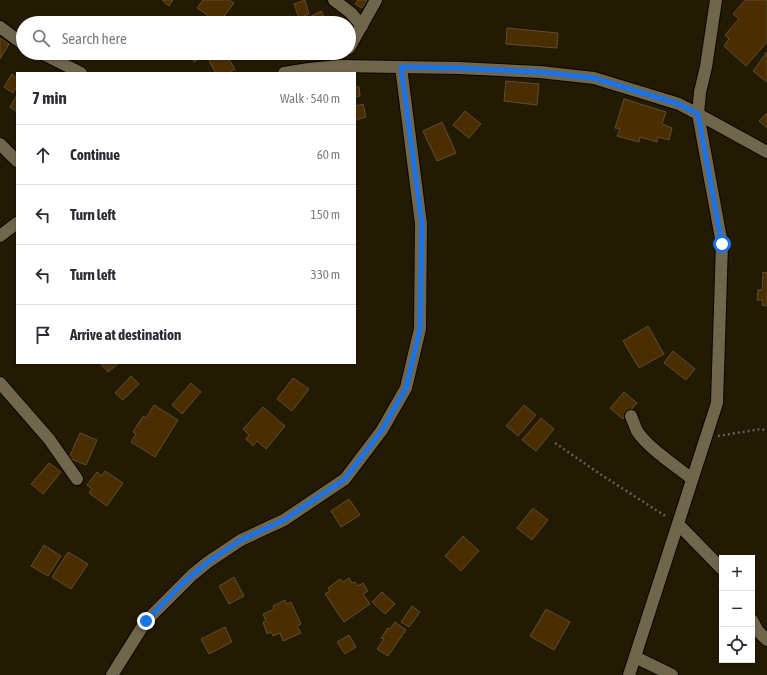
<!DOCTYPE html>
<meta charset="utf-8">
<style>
:root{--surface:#fff;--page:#f7f7f7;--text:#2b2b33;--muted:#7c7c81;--line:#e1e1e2}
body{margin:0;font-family:"Asap Condensed",sans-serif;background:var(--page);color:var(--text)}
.controls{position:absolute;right:12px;bottom:12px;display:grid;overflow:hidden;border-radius:0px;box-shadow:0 1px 3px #0004}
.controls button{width:36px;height:36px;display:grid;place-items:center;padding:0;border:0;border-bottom:1px solid var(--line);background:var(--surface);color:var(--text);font:20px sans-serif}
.stop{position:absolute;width:12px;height:12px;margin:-9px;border:3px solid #1a73e8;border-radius:50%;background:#fff}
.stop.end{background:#1a73e8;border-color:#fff;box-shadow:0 1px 4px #0008}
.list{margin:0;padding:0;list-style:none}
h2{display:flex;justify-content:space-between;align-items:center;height:52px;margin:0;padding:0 16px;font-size:17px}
h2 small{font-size:13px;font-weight:400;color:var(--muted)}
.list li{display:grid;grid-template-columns:26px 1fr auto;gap:12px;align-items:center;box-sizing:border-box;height:60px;padding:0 16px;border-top:1px solid var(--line)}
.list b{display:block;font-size:15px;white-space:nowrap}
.list em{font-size:13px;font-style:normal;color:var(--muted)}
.icon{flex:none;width:22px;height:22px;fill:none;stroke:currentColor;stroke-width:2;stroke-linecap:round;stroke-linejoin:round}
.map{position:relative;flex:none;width:767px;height:675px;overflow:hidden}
.search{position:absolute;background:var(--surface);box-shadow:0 1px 3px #0004;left:16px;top:16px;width:340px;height:44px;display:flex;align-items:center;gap:10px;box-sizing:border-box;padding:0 14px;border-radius:22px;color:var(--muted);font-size:15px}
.panel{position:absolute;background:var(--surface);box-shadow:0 1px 3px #0004;left:16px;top:72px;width:340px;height:292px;border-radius:0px}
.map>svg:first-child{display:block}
</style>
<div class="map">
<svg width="767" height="675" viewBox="0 0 767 675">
<rect width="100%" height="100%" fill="#231a03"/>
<path fill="#4b2e00" stroke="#5d4d37" d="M162,0H173L169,6Z
M203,0H229L234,3L219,23L197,8Z
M305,0L309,14L299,18L294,4Z
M358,0H367L362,8L355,4Z
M745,0H767V42L746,66L724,46L729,39L725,35L739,19L733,14Z
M321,11L327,23H306L304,20Z
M507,28L558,33L557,48L506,44Z
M0,38L9,44L0,59Z
M767,52V82L753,71Z
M130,53H141L135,59Z
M188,53H204L205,55L194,62Z
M222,53H225L235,69L229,73H216L209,61Z
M314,53H326L317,58Z
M12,74L17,78V87L13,93L4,87Z
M506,81L539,84L537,105L504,101Z
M355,87H359L360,96L355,97Z
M17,95V112L10,107Z
M624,99L666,112L662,124L672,128L669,140L658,137L657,142L640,137L639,142L617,136L620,129L615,128Z
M363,104L366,117L355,120V106Z
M465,111L481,124L469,138L453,125Z
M767,113V128L759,121Z
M442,122L456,153L437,161L423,131Z
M763,272L767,273V306L762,305L763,300H757L758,290H762Z
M648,326L664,354L639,368L623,341Z
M673,351L695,369L686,380L664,363Z
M100,363H119L108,372Z
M131,376L139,384L123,400L115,393Z
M293,378L309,389L292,411L277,399Z
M191,383L201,392L182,414L172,405Z
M624,392L637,403L623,419L610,408Z
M154,405L178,420L155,457L131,442L136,434L133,432L143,416L146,418Z
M524,405L536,415L518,436L506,426Z
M263,407L285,426L266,449L257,441L253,446L246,439L249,435L243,429Z
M541,418L554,429L536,451L522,440Z
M80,433L97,440L86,465L69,458Z
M49,463L61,472L43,494L31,484Z
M105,471L123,483L107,506L89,493L92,489L87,485L97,472L102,476Z
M349,499L360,515L341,527L331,511Z
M533,508L548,520L532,540L517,528Z
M463,536L479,551L461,571L445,556Z
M44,545L61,556L48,576L31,566Z
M68,552L88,564L71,589L52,577Z
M234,577L244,596L229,604L219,586Z
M349,578L352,583L355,582L358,586L363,583L368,591L363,594L370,604L344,622L325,594L330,591L328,588L340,579L343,582Z
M382,592L395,604L385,614L372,602Z
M285,600L287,604L291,602L301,624L297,626L301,633L283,641L280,633L273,636L271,632L267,634L263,622L266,621L263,614L274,609L273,606Z
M412,606L420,612L409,627L401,622Z
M546,609L570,622L554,650L530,636Z
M395,622L406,630L388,656L377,649L384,639L381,638L388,628L390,629Z
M225,627L232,642L209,654L201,639Z
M349,635L356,647L345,654L337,642Z"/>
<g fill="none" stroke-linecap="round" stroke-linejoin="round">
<defs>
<path id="minor" d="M334,0L351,13L362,26
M0,27L23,44
M349,48L376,0
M41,53L81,73
M284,73L309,69L339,66L459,68L540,72L594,78L679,104L698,114L767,152
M0,144L17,161
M0,236L17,223
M0,383L49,439L77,479
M631,416C633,421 635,426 637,431C648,448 676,466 692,479
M678,524L722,569
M752,620L758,631L767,640
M635,657L672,675
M112,675L146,621L192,575L208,562L241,540L284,520L345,479L382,430L406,388L420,329L421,224L401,67
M629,675L717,403L722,244L698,114L700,92L706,67L716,0"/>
</defs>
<use href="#minor" stroke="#0c0500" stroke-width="14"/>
<path stroke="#68604c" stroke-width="2.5" stroke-dasharray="2 3" stroke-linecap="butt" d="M718,436L761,429L767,431
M555,443L600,474L667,517"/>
<use href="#minor" stroke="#70664c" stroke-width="12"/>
</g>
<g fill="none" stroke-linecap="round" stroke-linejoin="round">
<path stroke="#1a73e8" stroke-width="5" d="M146,621L182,584L208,562L241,540L284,520L345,479L382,430L406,388L420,329L422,224L401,67L459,68L540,72L594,78L679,104L698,114L722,244"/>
</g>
</svg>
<div class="controls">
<button>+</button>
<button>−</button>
<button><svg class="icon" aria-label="locate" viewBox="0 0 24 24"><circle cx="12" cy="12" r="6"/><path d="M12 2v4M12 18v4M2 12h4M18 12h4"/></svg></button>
</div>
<div class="stop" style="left:722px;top:244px"></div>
<div class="stop end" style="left:146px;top:621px"></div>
<div class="search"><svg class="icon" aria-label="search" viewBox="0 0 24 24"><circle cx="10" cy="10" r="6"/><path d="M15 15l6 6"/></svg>Search here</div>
<section class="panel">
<h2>7 min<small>Walk · 540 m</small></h2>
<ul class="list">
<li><svg class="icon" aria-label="ahead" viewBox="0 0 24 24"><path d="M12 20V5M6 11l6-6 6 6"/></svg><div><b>Continue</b></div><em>60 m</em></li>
<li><svg class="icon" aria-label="left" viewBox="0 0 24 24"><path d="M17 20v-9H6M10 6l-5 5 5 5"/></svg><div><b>Turn left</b></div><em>150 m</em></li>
<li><svg class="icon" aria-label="left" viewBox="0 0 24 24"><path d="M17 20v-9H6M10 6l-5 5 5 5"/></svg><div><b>Turn left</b></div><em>330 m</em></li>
<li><svg class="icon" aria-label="arrive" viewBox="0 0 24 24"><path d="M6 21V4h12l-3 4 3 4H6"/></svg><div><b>Arrive at destination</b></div></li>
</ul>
</section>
</div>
